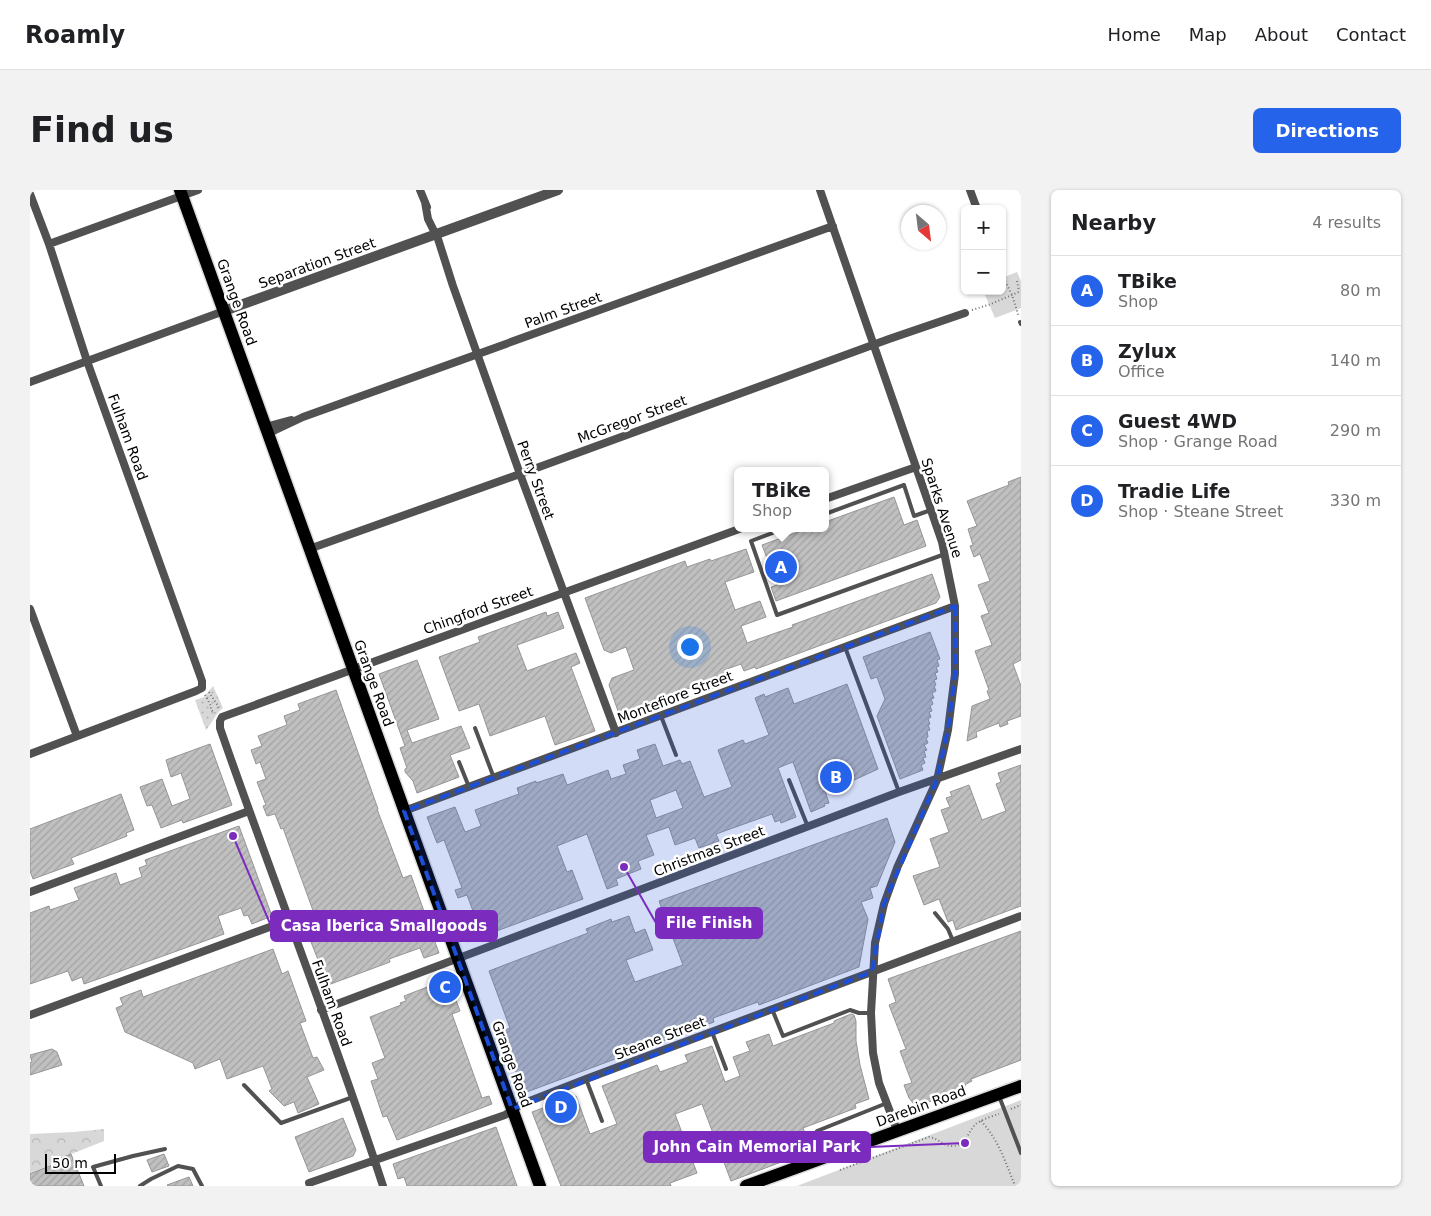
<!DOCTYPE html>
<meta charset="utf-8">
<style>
:root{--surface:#fff;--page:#f2f2f2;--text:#202124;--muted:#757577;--line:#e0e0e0;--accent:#2563eb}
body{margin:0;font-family:"DejaVu Sans",sans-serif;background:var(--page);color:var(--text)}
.controls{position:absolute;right:15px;top:15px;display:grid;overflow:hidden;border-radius:8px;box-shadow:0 1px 4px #0004}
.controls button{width:45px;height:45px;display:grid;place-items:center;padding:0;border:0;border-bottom:1px solid var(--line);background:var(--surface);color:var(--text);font:25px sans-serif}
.compass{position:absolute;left:871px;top:15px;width:45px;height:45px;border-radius:50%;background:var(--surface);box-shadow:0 1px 4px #0004;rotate:152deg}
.scale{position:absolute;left:15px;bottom:12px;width:71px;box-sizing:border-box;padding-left:5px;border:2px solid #000;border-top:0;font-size:14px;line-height:18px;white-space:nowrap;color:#000;-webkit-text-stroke:4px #fff;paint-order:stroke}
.you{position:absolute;left:659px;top:456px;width:18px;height:18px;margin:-12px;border:4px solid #fff;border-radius:50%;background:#1a73e8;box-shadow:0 0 0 8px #1a73e833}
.badge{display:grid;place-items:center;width:32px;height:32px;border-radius:50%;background:var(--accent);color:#fff;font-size:16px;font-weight:700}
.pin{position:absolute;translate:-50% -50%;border:2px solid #fff;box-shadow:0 1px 5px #0006}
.popup{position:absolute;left:704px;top:277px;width:95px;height:65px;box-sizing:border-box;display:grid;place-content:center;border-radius:8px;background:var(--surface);filter:drop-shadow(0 1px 4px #0005);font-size:16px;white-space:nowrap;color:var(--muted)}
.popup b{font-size:19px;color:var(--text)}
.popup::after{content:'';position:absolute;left:50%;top:100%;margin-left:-10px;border:10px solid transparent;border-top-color:var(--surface)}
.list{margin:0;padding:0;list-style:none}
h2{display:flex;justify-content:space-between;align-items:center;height:65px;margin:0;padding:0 20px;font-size:21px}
h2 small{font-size:16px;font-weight:400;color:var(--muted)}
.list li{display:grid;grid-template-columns:32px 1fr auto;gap:15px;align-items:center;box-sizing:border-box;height:70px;padding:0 20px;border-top:1px solid var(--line)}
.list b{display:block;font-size:19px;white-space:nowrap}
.list p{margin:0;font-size:16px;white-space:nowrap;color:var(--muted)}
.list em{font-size:16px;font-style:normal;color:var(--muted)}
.map{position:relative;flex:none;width:991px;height:996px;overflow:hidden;border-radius:8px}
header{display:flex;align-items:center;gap:30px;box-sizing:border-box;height:70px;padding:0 25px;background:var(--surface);border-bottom:1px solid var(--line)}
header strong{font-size:24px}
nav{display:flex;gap:28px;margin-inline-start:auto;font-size:18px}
.intro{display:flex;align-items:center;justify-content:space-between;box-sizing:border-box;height:120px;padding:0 30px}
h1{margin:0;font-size:35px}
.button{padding:12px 22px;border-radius:8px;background:var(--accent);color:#fff;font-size:18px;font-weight:700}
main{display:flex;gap:30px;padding:0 30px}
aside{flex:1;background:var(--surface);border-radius:8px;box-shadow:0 1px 4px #0004}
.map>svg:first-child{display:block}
</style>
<header>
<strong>Roamly</strong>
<nav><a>Home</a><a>Map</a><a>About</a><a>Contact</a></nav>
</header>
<div class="intro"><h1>Find us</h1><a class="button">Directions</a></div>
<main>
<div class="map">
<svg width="991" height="996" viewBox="0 0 991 996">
<defs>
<pattern id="grass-dots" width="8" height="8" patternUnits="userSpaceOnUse" patternTransform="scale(1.25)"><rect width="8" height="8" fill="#d8d8d8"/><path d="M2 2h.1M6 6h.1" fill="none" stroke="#b8b8b8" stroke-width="1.8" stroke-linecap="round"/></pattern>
<pattern id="forest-crowns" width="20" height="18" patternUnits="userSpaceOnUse" patternTransform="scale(1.25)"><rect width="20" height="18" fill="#d8d8d8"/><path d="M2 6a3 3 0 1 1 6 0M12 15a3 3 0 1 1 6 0" fill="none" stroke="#b8b8b8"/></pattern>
<pattern id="building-hatch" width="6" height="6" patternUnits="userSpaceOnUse" patternTransform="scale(1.25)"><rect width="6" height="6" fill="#c0c0c0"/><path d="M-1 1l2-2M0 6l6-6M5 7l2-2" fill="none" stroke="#a3a3a3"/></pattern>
</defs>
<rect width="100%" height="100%" fill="#fff"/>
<path fill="url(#grass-dots)" d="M183,496L193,518C185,524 183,532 176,540L165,510L174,507Z"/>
<path fill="url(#forest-crowns)" d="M74,939V951L29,969L30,972L0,984V944L44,942Z"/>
<path fill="#d8d8d8" d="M987,82L991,91V118L965,128L955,105L964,101H972V88Z
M991,910V996H767Z"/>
<path fill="url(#building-hatch)" stroke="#959595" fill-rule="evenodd" d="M991,287V470L983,474L991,496V526L977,531L978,534L970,537L969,533L946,542L947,547L937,551L942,516L960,509L957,501L959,500L945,461L962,455L951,426L959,423L948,395L960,391L950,364L944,367L940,356L943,355L938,339L947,336L937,311L979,295L978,292Z
M864,307L874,335L887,330L896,356L746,411L741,397L747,395L732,355L779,338H795V332Z
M716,359L724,382L695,392L705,420L730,411L736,427L711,436L717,453L763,437L762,435L902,384L910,407L906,413L726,479L725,477L714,481L711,474L694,480L699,492L671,503L668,495L643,504L645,509L597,527L589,524L579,495L582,488L604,480L596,457L581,463L574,460L555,408L655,371L657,377L680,369L681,371Z
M516,422L517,426L528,422L534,438L487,455L497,481L546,463L550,473L541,477L565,541L525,555L515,526L460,546L449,514L429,521L409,467L450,452L448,447Z
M900,442L910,469L907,470L909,476L906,477L908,482L905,483L907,489L904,490L906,495L904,496L906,501L902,503L904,508L901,509L903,514L900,516L902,521L899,522L901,527L898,529L900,534L898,535L900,540L897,541L898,547L896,548L898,553L894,555L897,560L894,561L896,567L893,568L895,573L891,575L893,580L870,589L847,526L855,509L847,487L841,489L833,467Z
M387,470L409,529L377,540L382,553L431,536L440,558L420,565L429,587L387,603L383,591L375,582V579L377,578L370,558L375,556L349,484Z
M817,494L848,579L822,591L794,598L799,613L794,614L795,616L781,622L763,572L755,575L748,578L766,627L751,633L750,630L745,632L742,624L686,644L689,651L669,658L665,648L645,655L639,637L616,645L624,665L608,671L611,679L586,689L588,695L577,699L557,644L527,656L537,682L542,680L553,709L437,752L427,727L443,721L437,705L428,708L425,700L432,698L414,650L407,653L397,627L425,617L435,642L451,636L445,620L489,604L487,598L506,591V593L533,584L537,595L578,580L581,589L596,584L593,575L610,569L607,560L625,554L633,576L650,570L652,574L660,571L674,607L702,597L688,560L713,550L715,554L739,545L725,508L734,504L735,507L758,498L764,514ZM646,600L653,618L626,628L620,610Z
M306,500L348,619H347L373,688L381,685L409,763L394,768L390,758L359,769L360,772L298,795L281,752L293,748L253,638L251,639L245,624L237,626L233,616L236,615L227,592L236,589L230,572L226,574L221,560L232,556L228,546L257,535L254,526L270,520L268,514Z
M180,554L202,615L153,633L152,630L131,638L122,615L117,616L110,597L132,589L142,616L160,609L151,583L141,587L136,570Z
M991,575V716L926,740L923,730L918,732L909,709L894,715L883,686L910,677L900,649L919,642L911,620L920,617L916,608L922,606L920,602L939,595L952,630L976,621L966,594L971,592L968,583Z
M91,604L104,640L96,643L97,646L41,668L44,674L3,689L0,681V639Z
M857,628L865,652L847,696L840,698L843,708L831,712L838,729L829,777L729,815L728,812L683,828L684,832L494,903L471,842L480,838L459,781L558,743L556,739L581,729L582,732L599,726L605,743L615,739L623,760L596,770L605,792L653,775L629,711Z
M209,636L242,726L222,734L218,725L214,726L211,718L188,726L194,744L133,766L54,794L52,787L42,791L38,781L0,794V723L19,716L20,720L49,710L44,698L86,683L90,695L112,687L109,678L117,675L115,670Z
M991,741V870L941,889L942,891L936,894L933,900L890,915L883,913L879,908L874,895L882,893L870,861L876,859L859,815L866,812L858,789Z
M243,759L252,784L258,781L276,831L270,833L283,868L287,867L294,880L277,887L289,914L268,923L264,912L254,916L239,901L242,899L233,876L197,889L190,869L165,879L163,873L95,842L86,818L93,815L90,808L111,800L113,807Z
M418,789L430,821L422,824L452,908L459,906L462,914L367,950L357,926L353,927L341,891L348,889L342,873L355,868L340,827L371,815L370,813L376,811L374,806Z
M821,824L824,825L826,831V851L830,875L839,909L825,914L826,918L773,938L781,959L753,969L754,971L701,991L672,914L645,924L667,983L640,993L641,996H531L502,922L546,906L560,944L587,934L572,896L627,875L630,882L658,872L655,865L682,856L695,892L710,886L703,867L720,861L716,852L739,844L743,856L804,833V831Z
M22,859L27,862L32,875L0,885V873L2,872L0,865Z
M313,928L326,960L323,966L279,982L265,947Z
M466,937L487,996H377L374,987L368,989L363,974Z
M41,964L54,996H0V984L30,972L29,969Z
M134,964L139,976L122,982L117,970Z
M159,987L163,996H138L137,995Z"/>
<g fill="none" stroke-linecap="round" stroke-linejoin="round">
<defs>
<path id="primary" d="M150,0L510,996
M716,996L991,896"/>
</defs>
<use href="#primary" stroke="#dbdbdb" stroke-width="15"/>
<path stroke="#737373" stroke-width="2" stroke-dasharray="1 2.5" stroke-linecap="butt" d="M972,85L982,105L989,127
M987,91L989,101
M942,120L961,114L991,101
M179,502L190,519
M175,505L181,516V520L185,523
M981,919L991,915
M951,931C968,949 976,973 985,996
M810,980L899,947C908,948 913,956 922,956C937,956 938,940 947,933C954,929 962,926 969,924"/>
<path stroke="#515151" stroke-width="4" d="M990,132L991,134
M795,324L874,295L884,326L901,320
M756,338L721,351L747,425L915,364
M815,457L869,602
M631,526L646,565
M445,538L464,588
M429,572L439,597
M759,590L778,637
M905,723L918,739L923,751
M742,819L753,846L820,820L829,823H841
M682,842L696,879
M556,889L572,931
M214,895L251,933L323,907
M969,906L991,963
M796,964L787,941L857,913
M71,996L63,977L103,966L135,959
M110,996L121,989L148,976L163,979L172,996"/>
<path stroke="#515151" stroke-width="8" d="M390,0L397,17
M790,0L912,352L925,416V484L918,540L907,590L867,678L854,714L845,753L841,823L843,863L849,893L867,940
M940,0L947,19
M0,4L19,54L57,171L172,491V498L166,501L0,564
M395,12L398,29L408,49L423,96L490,284L586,543
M19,54L168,0
M0,192L194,121
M235,237L261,230
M237,244L273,227L803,36
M795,309L886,277
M279,359L490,284L859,149L935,123
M0,419L47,546
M374,621L925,416
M0,702L219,621
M291,820L869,602L991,559
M0,825L259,730
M279,993L475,925L492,914L556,889L991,726
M353,996C303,842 243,691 190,538V531L192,527L712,338"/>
<path stroke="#515151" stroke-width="10" d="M194,121L528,0"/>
<use href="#primary" stroke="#000" stroke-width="12"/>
</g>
<path fill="#1d4ed8" fill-opacity="0.2" stroke="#1d4ed8" stroke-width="4" stroke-dasharray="10 6" stroke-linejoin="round" d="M925,416V484L918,540L907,590L854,714L842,782L482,919L374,621Z"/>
<g text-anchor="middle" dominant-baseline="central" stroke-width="5" stroke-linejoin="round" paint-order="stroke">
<g font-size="14" fill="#000" stroke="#fff">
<text transform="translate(287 73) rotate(-20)">Separation Street</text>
<text transform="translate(207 112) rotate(70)">Grange Road</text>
<text transform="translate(533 120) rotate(-20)">Palm Street</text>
<text transform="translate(602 229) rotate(-20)">McGregor Street</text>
<text transform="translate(98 247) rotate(70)">Fulham Road</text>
<text transform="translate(506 290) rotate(70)">Perry Street</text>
<text transform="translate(912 318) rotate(72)">Sparks Avenue</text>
<text transform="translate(448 420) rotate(-20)">Chingford Street</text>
<text transform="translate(344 493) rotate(70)">Grange Road</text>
<text transform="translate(645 507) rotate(-21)">Montefiore Street</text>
<text transform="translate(679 661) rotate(-21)">Christmas Street</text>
<text transform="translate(302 813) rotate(70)">Fulham Road</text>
<text transform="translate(630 848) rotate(-21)">Steane Street</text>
<text transform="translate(482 874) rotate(70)">Grange Road</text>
<text transform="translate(891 916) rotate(-20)">Darebin Road</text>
</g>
</g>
<path fill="none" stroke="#7b2cbf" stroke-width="2" d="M594 677L626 733M203 646L241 736M935 953L840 957"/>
<g fill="#7b2cbf" stroke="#fff" stroke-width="2">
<circle cx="594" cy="677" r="5"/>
<circle cx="203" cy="646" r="5"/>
<circle cx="935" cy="953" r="5"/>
</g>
<g fill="#7b2cbf" stroke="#7b2cbf" stroke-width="2">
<rect x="626" y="718" width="106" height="30" rx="5"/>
<rect x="241" y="721" width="226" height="30" rx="5"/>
<rect x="614" y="942" width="226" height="30" rx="5"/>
</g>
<g font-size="15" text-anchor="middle" font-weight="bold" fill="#fff">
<text x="679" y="738">File Finish</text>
<text x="354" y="741">Casa Iberica Smallgoods</text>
<text x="727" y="962">John Cain Memorial Park</text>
</g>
</svg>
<div class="controls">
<button>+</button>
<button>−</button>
</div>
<svg class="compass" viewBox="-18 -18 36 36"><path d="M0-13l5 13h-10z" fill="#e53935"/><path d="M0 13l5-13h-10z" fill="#757577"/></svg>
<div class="scale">50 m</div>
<div class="you"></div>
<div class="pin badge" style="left:751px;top:377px">A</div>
<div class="popup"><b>TBike</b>Shop</div>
<div class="pin badge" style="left:806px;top:587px">B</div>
<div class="pin badge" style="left:415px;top:797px">C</div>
<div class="pin badge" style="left:531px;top:917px">D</div>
</div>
<aside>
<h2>Nearby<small>4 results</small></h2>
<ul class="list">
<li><span class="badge">A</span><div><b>TBike</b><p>Shop</p></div><em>80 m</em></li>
<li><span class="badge">B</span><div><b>Zylux</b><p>Office</p></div><em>140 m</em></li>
<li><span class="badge">C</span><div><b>Guest 4WD</b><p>Shop · Grange Road</p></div><em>290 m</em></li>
<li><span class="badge">D</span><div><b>Tradie Life</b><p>Shop · Steane Street</p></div><em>330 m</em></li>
</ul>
</aside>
</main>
